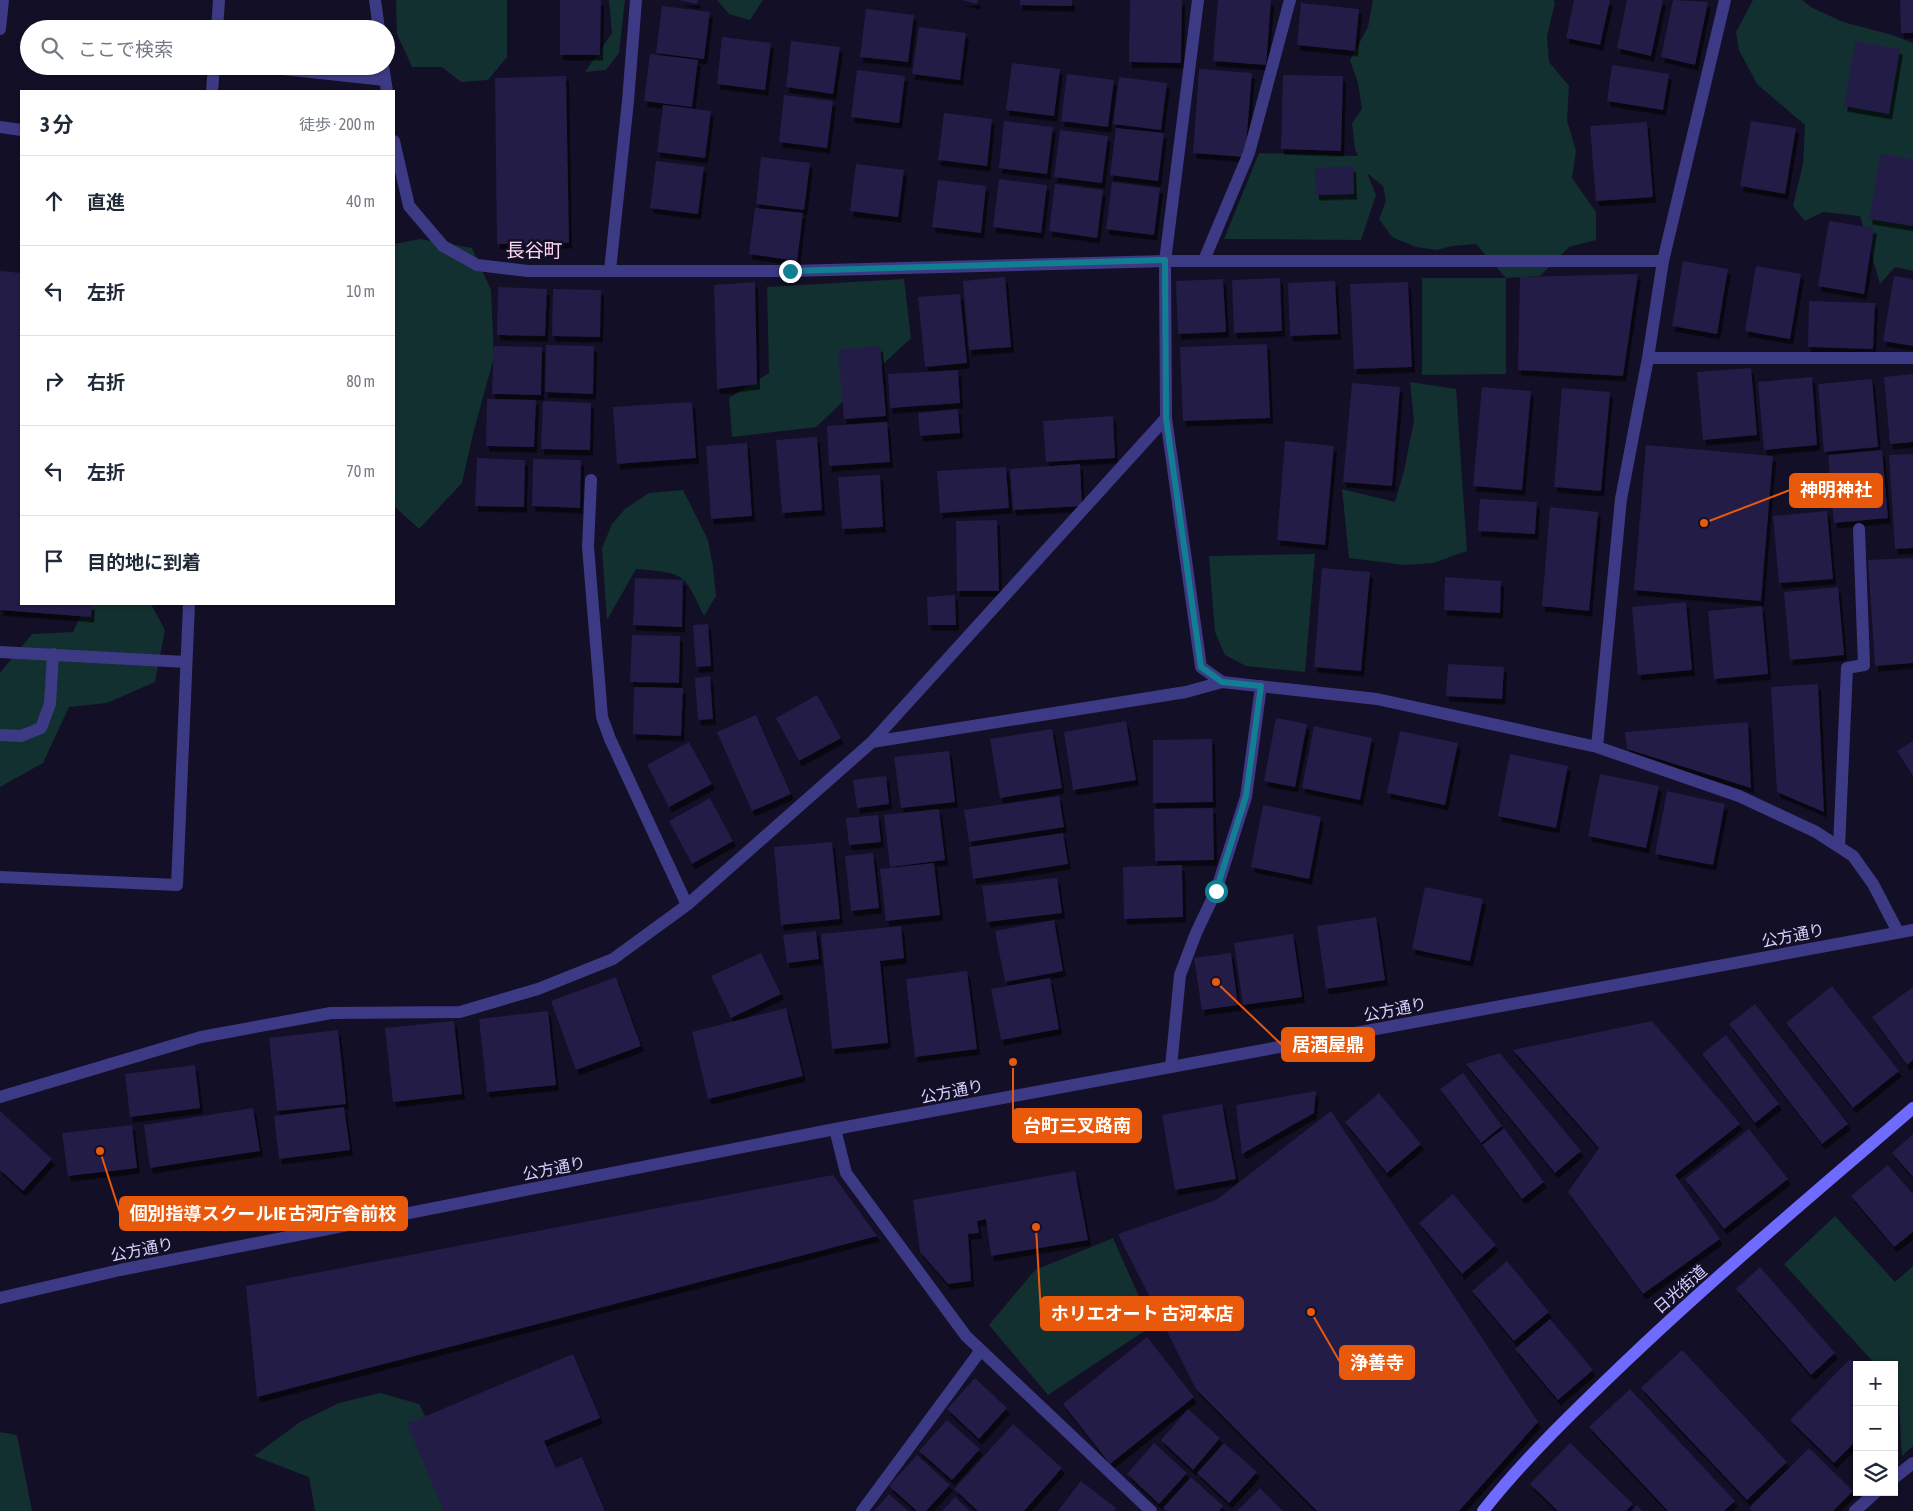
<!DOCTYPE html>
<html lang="ja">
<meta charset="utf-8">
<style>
:root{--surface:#fff;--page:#f6f6f7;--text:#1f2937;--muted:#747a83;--line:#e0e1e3}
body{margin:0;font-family:"Asap Condensed","Noto Sans JP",sans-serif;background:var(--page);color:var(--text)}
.controls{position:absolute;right:15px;bottom:15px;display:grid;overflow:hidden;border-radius:0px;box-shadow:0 1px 4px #0004}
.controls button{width:45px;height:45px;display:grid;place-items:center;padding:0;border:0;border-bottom:1px solid var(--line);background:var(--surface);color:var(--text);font:25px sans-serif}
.stop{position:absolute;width:15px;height:15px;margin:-11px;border:4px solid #117e91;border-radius:50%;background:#fff}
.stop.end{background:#117e91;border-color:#fff;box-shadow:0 1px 5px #0008}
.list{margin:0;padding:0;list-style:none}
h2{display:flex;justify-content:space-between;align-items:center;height:65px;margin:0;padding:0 20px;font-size:21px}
h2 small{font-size:16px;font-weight:400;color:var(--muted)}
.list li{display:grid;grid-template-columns:32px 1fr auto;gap:15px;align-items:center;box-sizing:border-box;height:90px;padding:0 20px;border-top:1px solid var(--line)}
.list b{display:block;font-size:19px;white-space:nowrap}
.list em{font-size:16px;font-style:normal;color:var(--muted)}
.icon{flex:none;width:28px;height:28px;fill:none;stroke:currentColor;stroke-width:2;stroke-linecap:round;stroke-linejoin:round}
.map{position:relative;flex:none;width:1913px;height:1511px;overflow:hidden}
.search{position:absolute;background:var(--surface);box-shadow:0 1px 4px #0004;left:20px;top:20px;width:375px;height:55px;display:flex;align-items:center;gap:12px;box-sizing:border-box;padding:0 18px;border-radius:28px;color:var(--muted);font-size:19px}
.panel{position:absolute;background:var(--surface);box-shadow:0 1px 4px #0004;left:20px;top:90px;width:375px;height:515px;border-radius:0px}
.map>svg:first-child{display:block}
</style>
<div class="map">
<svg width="1913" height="1511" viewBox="0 0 1913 1511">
<defs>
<filter id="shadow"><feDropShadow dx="3" dy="5.5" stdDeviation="0" flood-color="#0009"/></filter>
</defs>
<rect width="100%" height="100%" fill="#130f26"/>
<path fill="#12302f" d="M396,0H507V57L488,80L461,82L442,67H412L397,34Z
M609,0H625L619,53L606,70L585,72L612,33Z
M717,0H763L750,20L729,14Z
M1373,0H1554L1555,3L1547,36L1549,62L1569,86L1567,120L1576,151L1572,178L1596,212V240L1569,247L1540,276L1506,278V374L1422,375V278H1506L1476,244L1452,246L1437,250L1416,247L1392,237L1379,219L1386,201L1383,186L1367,173L1376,195L1361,240L1224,239L1259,153L1358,156L1355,149L1352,123L1362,109L1358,83L1350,60L1368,27Z
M1753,0H1802L1811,7L1843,22L1889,34L1913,43V271L1895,267L1880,284L1860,216L1823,212L1805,221L1793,206L1803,164L1805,125L1757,84L1739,50L1736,32Z
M420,239L472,248L491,290L494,357L473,434L462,483L419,529L394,506V244Z
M904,279L911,338L816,427L732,437L729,398L769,373L767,287Z
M1410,382L1456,389L1467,551L1433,563L1405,565L1349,558L1342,489L1395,502L1404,471L1414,421Z
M683,490L708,540L713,567L716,596L704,616C684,573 685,573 636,569L607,620L602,548L612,524L625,509L649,493Z
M1315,554L1305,672L1246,666L1225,655L1215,632L1209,556Z
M86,604H151L165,630L155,682L107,703L69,707L43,763L0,787V673L32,634L73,632Z
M1835,1216L1895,1282L1913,1266V1446L1902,1456L1898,1389L1894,1384V1365H1876L1784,1264Z
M1113,1238L1152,1326L1048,1395L989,1325L1035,1270Z
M380,1393L419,1404L449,1461L497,1511H315L309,1477L254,1456L300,1422L339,1403Z
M0,1432L17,1435L32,1511H0Z"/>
<path fill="#241b47" filter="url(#shadow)" d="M560,0H601L600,55H560Z
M679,0H698L697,4Z
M962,0H978L977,4Z
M1020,0H1072V6L1020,5Z
M1130,0H1182L1181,63L1129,62Z
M1218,0H1271L1266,65L1213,61Z
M1574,0H1610L1600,45L1566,38Z
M1627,0H1663L1651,56L1617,48Z
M1673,0L1708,2L1695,65L1661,57Z
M1900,0H1913V33H1901Z
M1301,3L1359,9L1355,51L1297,45Z
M662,6L710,12L704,59L656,53Z
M866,9L914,15L908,62L860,57Z
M919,27L966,33L960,80L912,74Z
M722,37L771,43L765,90L717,84Z
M791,41L840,47L833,94L786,87Z
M1855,41L1900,49L1889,114L1844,106Z
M650,54L698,60L692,107L644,101Z
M1012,63L1060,69L1054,116L1006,110Z
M1612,65L1669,74L1663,110L1607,101Z
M1199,69L1252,73L1245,157L1193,153Z
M857,70L905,76L899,123L851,117Z
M1067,74L1114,80L1108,127L1061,121Z
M1283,75L1343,76L1341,151L1281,149Z
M566,76L569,243L497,244L495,78Z
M1119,77L1167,83L1161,130L1113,124Z
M784,95L833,101L827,148L779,142Z
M663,105L711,111L705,158L657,152Z
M944,113L992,119L987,166L938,160Z
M1004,121L1053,127L1047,174L999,168Z
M1751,121L1796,128L1785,194L1740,186Z
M1647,122L1653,197L1596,201L1590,126Z
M1116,128L1164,133L1158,181L1110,175Z
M1060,130L1108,136L1102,183L1054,177Z
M1881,154L1913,159V226L1869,219Z
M761,157L810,163L804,210L756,204Z
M656,161L704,167L698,214L650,208Z
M856,164L904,170L898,217L850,211Z
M1353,166L1354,194L1316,195L1315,168Z
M999,179L1047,185L1041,233L993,227Z
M938,180L986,186L981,233L932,227Z
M1112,182L1160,188L1154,235L1106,229Z
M1055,184L1103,190L1097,238L1049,231Z
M755,208L803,213L797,261L749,254Z
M1829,221L1874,228L1864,294L1818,286Z
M1683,261L1728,269L1717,334L1672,326Z
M1756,266L1801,274L1790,339L1745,331Z
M0,271L21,273V604H92L91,617L0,610Z
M1638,274L1623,376L1518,370L1520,277Z
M1894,276L1913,279V346L1883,341Z
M1005,277L1011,347L969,350L963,281Z
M1280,278L1282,331L1234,333L1232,280Z
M1223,279L1226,332L1178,334L1176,281Z
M1335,281L1338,334L1290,336L1288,283Z
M755,282L757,384L717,389L714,285Z
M1408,282L1412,367L1354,369L1350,284Z
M498,287L547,289L545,336L497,335Z
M553,289L601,290L600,337L552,336Z
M960,294L967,363L925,367L918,297Z
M1809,301L1875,303L1873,349L1808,347Z
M1267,344L1270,418L1183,421L1180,347Z
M546,345L594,346L593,394L545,392Z
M494,346L542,347L541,395L492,394Z
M880,346L886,416L844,419L838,350Z
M1751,368L1757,435L1703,440L1697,372Z
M958,370L960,403L890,408L888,374Z
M1913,374V442L1890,444L1884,377Z
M1812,377L1817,445L1764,450L1758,382Z
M1872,379L1878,447L1824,452L1818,384Z
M1352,383L1400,387L1392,486L1343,482Z
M1482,387L1531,391L1522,490L1473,486Z
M1562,388L1610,392L1601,491L1554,487Z
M487,399L536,400L534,447L486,446Z
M543,401L591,403L590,450L541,449Z
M692,402L696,458L617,464L613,407Z
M958,409L960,433L920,436L918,413Z
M1113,416L1115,458L1046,462L1043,421Z
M887,422L890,462L829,466L827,426Z
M817,437L822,510L782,513L776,440Z
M1285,441L1334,446L1325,545L1277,540Z
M747,443L752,516L711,519L706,446Z
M1646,445L1773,456L1761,601L1634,590Z
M1882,450L1888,518L1834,523L1828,455Z
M1913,454V548L1895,549L1889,455Z
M477,458L525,460L524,507L475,506Z
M533,459L581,460L580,508L532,506Z
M1080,464L1082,506L1013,510L1010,469Z
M1006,467L1009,508L940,513L937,471Z
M880,475L883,527L842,529L838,477Z
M1480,499L1537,502L1535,534L1478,531Z
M1550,507L1598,512L1589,611L1542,606Z
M1827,511L1833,579L1779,583L1773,516Z
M997,520L999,591H957L956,521Z
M1913,558V663L1875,666L1868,560Z
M1322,568L1370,572L1361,671L1314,667Z
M1445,577L1501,581L1500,613L1444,610Z
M635,578L683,580L682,627L633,625Z
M1838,587L1844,655L1790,660L1784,592Z
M955,595L956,625H928L927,597Z
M1686,602L1692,670L1638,675L1632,607Z
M1762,606L1768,674L1714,679L1708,611Z
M708,624L711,666L696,667L693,625Z
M632,635L680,636L679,683L630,682Z
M1448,664L1504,667L1502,699L1446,696Z
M710,676L713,719L698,720L695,678Z
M1818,684L1824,812L1777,792L1771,687Z
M634,687L683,688L681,736L633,734Z
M817,695L841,738L799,761L776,718Z
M756,715L791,794L752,811L717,732Z
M1276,718L1307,724L1295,787L1264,781Z
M1126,721L1136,780L1073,790L1064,732Z
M1748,722L1751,788L1627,749L1625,732Z
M1314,726L1372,738L1360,800L1302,788Z
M1052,729L1062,788L1000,798L990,739Z
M1400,731L1458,743L1445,805L1387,793Z
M1212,739L1213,802L1153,803V740Z
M1913,741V776L1897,751Z
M689,742L712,784L669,807L647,765Z
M949,751L955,802L901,808L894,757Z
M1510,754L1568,766L1556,828L1498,816Z
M1600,774L1659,786L1646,848L1588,836Z
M886,776L889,804L857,808L853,780Z
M1667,791L1725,804L1713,865L1655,854Z
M1059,796L1064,827L969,842L964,810Z
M710,798L733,841L692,864L669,821Z
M1263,805L1321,817L1309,879L1251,867Z
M1213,808L1214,860L1155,861L1154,809Z
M939,809L945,860L890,867L884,815Z
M878,815L881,842L849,845L846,818Z
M1063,833L1068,864L973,879L969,847Z
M832,842L840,919L781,925L774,847Z
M873,853L879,908L851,911L845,856Z
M934,863L940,915L886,921L880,869Z
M1182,865L1183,917L1124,919L1123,867Z
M1057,878L1062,913L987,922L982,886Z
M1425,887L1483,899L1470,961L1412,949Z
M1376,917L1385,980L1326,989L1317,926Z
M1054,920L1063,971L1005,982L995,931Z
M901,926L904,958L880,961L888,1043L832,1049L821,934Z
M816,931L819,959L787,963L783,935Z
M1293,934L1302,997L1243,1005L1234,943Z
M761,953L781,994L731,1018L711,976Z
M1231,953L1238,1005L1202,1010L1194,958Z
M967,971L977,1049L915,1057L906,979Z
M616,977L641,1046L576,1070L551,1001Z
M1050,978L1059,1029L1001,1040L991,989Z
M1832,986L1899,1071L1853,1108L1786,1023Z
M1913,987V1060L1907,1065L1872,1017Z
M1755,1004L1848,1124L1822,1144L1729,1024Z
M786,1008L803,1076L708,1099L692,1032Z
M548,1011L556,1085L487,1092L479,1019Z
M454,1021L462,1094L393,1102L385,1028Z
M1652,1021L1740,1124L1675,1175L1720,1239L1643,1294L1568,1192L1599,1148L1513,1050Z
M338,1030L346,1104L277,1111L269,1038Z
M1726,1035L1779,1104L1755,1123L1702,1054Z
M1500,1053L1581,1151L1555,1173L1466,1064Z
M195,1065L200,1108L130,1117L125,1074Z
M1463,1073L1502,1126L1481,1143L1440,1089Z
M1316,1091L1314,1113L1242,1154L1236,1105Z
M1379,1093L1421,1144L1387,1173L1345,1122Z
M1222,1104L1236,1179L1175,1190L1162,1115Z
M344,1107L350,1150L279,1159L274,1116Z
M253,1108L260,1151L150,1168L144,1125Z
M0,1111L52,1159L23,1191L0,1170Z
M1331,1111L1538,1422L1459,1511H1317L1196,1389L1118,1234L1216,1200Z
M132,1125L137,1168L68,1176L62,1133Z
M1504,1128L1544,1182L1522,1199L1482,1145Z
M1749,1129L1788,1179L1724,1229L1685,1179Z
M1913,1134V1177L1892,1153Z
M1888,1165L1913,1194V1232L1894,1247L1851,1196Z
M1075,1171L1088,1240L991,1256L986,1219L977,1221L979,1233L968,1234L971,1281L948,1284L920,1252L913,1200Z
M833,1175L877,1236L257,1397L246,1286Z
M1453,1194L1496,1245L1462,1274L1419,1223Z
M1507,1261L1549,1312L1514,1341L1472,1291Z
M1760,1267L1835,1353L1811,1375L1736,1289Z
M1550,1319L1593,1370L1558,1400L1515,1349Z
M1147,1337L1194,1397L1110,1464L1063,1404Z
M1682,1350L1787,1462L1747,1500L1641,1388Z
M573,1354L600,1418L544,1441L556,1468L582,1457L605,1511H444L407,1424Z
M1850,1359L1857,1366V1440L1834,1463L1790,1420Z
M975,1378L1007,1408L979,1439L947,1409Z
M1630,1389L1735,1501L1724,1511H1668L1589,1427Z
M1188,1409L1220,1438L1193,1470L1161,1440Z
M947,1420L980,1449L952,1480L919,1451Z
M1013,1424L1062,1468L1024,1511H978L954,1489Z
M1154,1443L1187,1473L1159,1504L1127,1474Z
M1224,1443L1257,1472L1229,1503L1197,1473Z
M1570,1443L1633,1504L1626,1511H1558L1530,1484Z
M1809,1448L1853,1491L1833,1511H1752L1749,1508Z
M917,1455L950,1485L926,1511H917L889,1486Z
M1191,1477L1223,1506L1219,1511H1167L1163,1508Z
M1081,1481L1116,1508L1114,1511H1058Z
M1260,1488L1283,1511H1237Z
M889,1494L908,1511H874Z
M955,1497L970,1511H942Z
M1637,1505L1642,1511H1631Z"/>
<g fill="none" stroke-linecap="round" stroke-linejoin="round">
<path stroke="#3d3a85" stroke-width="12" d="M0,652L186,662
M0,735L21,736L41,728L50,704L53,654
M0,877L177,885L189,604
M1894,1478L1913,1463
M1855,1511L1876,1492"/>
<path stroke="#3d3a85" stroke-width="12" d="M375,0L379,29
M1198,0L1165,261L1166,418L1201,667L1222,682
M0,29L3,0
M217,29L219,0
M383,66L387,91
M394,141L409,206L443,246L477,265L528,271H790L1165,261H1663
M1204,260L1249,153L1290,0
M610,270L628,101L636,0
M1648,358H1913
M591,480L588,547L602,717L610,739L687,905
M872,742L1186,692L1222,682L1377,699L1597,747L1739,796L1816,832L1853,856L1873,884L1898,932
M1597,747L1621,499L1648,358L1663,261L1725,0
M1839,847L1847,668L1864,665L1859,529
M1171,1067L1180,975L1196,933L1216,891L1246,797L1261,686
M0,1097L201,1037L331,1013L460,1012L538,989L613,959L687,905L872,742L1166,418
M835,1129L846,1173L966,1336L1151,1511
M862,1511L981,1350"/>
<path stroke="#3d3a85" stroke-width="12" d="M255,66L385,80
M212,91L214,66
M0,127L21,130
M0,1298L120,1270L835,1129L1913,930"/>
<path stroke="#6f6bff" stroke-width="12" d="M1483,1511C1525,1458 1573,1412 1621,1366C1715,1276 1815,1193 1913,1108"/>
</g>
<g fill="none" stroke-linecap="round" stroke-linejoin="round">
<path stroke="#117e91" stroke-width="6" d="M790,271L1165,260L1166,418L1201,667L1222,682L1261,686L1246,796L1216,891"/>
</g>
<g text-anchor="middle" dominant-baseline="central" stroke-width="5" stroke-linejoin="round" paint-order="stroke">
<g font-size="16" fill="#d9d4ff" stroke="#130f26">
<text transform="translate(1793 935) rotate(-11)">公方通り</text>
<text transform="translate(1395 1009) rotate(-11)">公方通り</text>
<text transform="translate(952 1091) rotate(-11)">公方通り</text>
<text transform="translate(554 1168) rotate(-11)">公方通り</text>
<text transform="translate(142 1249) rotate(-11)">公方通り</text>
<text transform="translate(1680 1289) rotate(-41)">日光街道</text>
</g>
<g font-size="19" fill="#ffd6f0" stroke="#130f26">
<text x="534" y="250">長谷町</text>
</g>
</g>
<path fill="none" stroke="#e8590c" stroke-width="2" d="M1704 523L1790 490M1216 982L1282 1045M1013 1062L1013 1125M100 1151L120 1213M1036 1227L1041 1314M1311 1312L1340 1362"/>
<g fill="#e8590c" stroke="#130f26" stroke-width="2">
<circle cx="1704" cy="523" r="5"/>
<circle cx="1216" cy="982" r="5"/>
<circle cx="1013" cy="1062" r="5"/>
<circle cx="100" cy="1151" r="5"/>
<circle cx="1036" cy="1227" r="5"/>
<circle cx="1311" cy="1312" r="5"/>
</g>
<g fill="#e8590c" stroke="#e8590c" stroke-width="2">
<rect x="1790" y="474" width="92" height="33" rx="5"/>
<rect x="1282" y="1028" width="92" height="33" rx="5"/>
<rect x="1013" y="1109" width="128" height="33" rx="5"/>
<rect x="120" y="1197" width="287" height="33" rx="5"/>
<rect x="1041" y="1297" width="202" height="33" rx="5"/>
<rect x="1340" y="1346" width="74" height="33" rx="5"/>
</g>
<g font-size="18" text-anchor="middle" font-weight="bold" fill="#fff">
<text x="1836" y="496">神明神社</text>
<text x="1328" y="1051">居酒屋鼎</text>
<text x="1077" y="1132">台町三叉路南</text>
<text x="263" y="1220">個別指導スクールIE 古河庁舎前校</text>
<text x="1142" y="1320">ホリエオート 古河本店</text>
<text x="1377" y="1369">浄善寺</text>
</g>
</svg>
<div class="controls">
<button>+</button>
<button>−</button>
<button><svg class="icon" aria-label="layers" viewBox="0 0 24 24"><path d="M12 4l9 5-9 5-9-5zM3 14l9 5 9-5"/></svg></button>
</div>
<div class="stop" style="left:1216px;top:891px"></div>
<div class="stop end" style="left:790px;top:271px"></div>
<div class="search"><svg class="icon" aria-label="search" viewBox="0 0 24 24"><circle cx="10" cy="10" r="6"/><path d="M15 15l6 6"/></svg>ここで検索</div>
<section class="panel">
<h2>3 分<small>徒歩 · 200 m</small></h2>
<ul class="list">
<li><svg class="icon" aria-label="ahead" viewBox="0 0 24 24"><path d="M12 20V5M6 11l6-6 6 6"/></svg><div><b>直進</b></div><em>40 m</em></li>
<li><svg class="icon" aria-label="left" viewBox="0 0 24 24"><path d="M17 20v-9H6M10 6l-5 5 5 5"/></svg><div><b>左折</b></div><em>10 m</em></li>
<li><svg class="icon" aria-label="right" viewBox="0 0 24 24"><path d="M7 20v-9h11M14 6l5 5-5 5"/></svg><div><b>右折</b></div><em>80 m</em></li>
<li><svg class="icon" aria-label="left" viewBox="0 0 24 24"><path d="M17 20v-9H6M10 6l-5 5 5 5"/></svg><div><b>左折</b></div><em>70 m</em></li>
<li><svg class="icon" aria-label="arrive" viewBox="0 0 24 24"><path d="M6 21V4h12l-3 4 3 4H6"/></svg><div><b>目的地に到着</b></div></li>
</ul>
</section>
</div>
